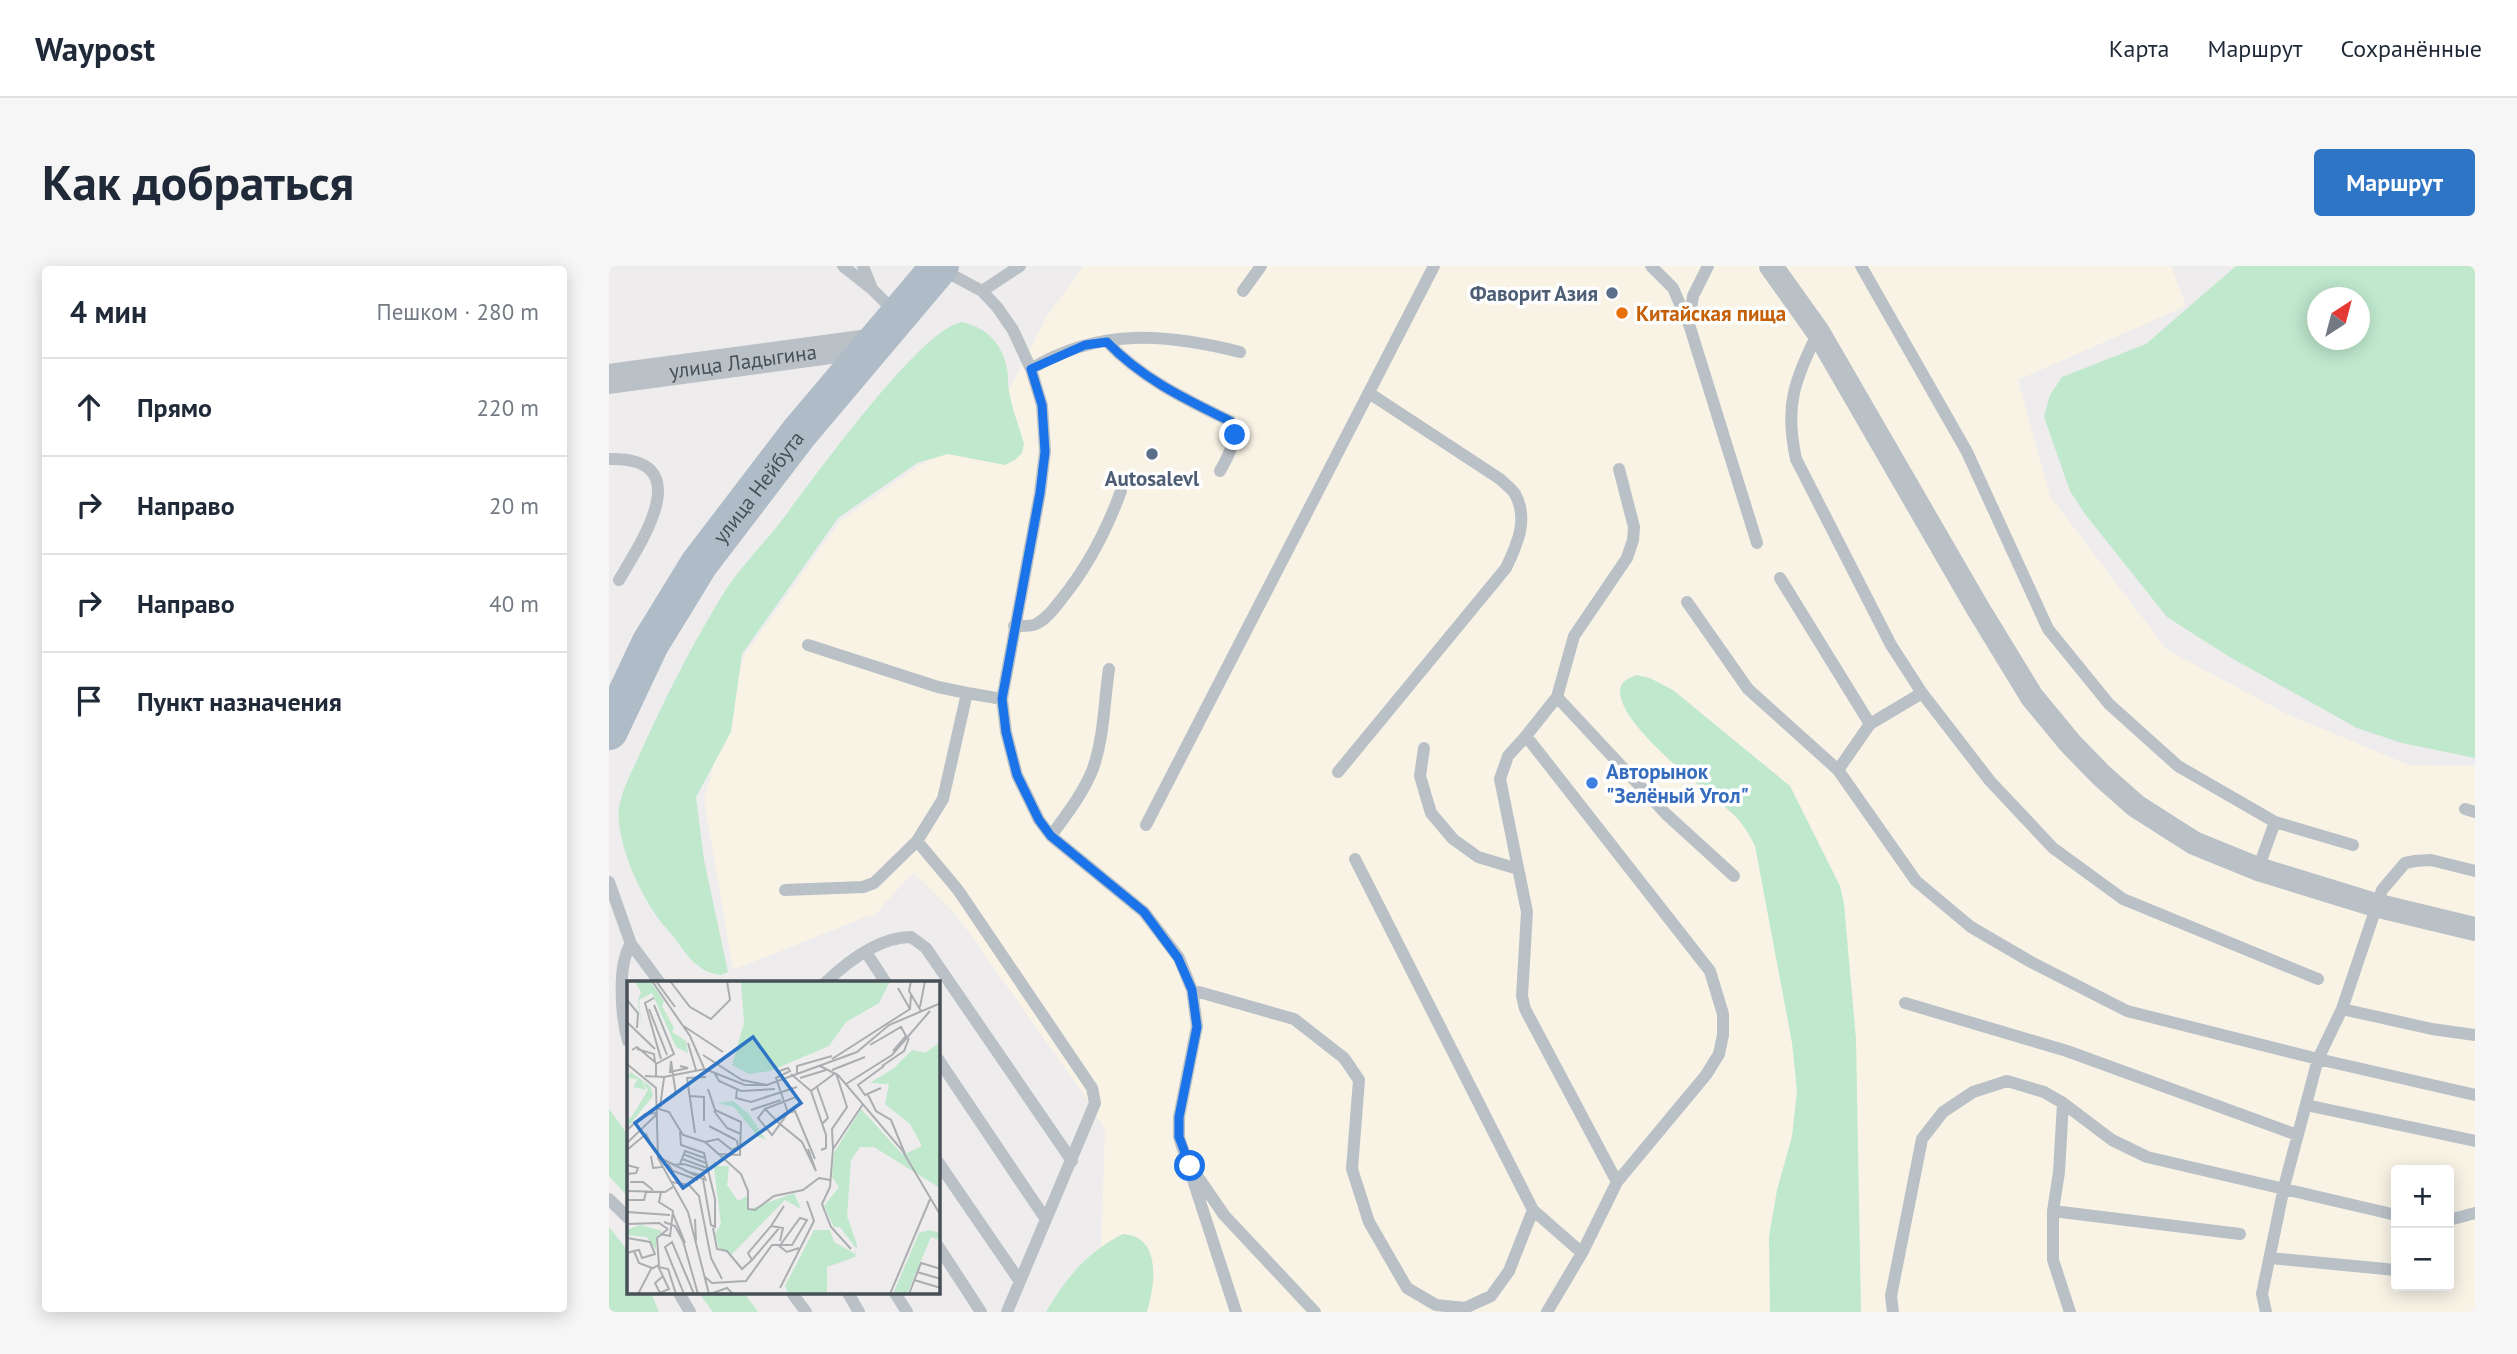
<!DOCTYPE html>
<html lang="ru">
<meta charset="utf-8">
<style>
:root{--surface:#fff;--page:#f6f6f7;--text:#1f2937;--muted:#747a83;--line:#e0e1e3;--accent:#2e75c6}
body{margin:0;font-family:"PT Sans",sans-serif;background:var(--page);color:var(--text)}
.controls{position:absolute;right:21px;bottom:21px;display:grid;overflow:hidden;border-radius:7px;box-shadow:0 4px 18px #0003}
.controls button{width:63px;height:63px;display:grid;place-items:center;padding:0;border:0;border-bottom:2px solid var(--line);background:var(--surface);color:var(--text);font:35px sans-serif}
.compass{position:absolute;left:1698px;top:21px;width:63px;height:63px;border-radius:50%;background:var(--surface);box-shadow:0 4px 18px #0003;rotate:36deg}
.stop{position:absolute;width:21px;height:21px;margin:-16px;border:5px solid #1a73e8;border-radius:50%;background:#fff}
.stop.end{background:#1a73e8;border-color:#fff;box-shadow:0 2px 7px #0008}
.list{margin:0;padding:0;list-style:none}
h2{display:flex;justify-content:space-between;align-items:center;height:91px;margin:0;padding:0 28px;font-size:30px}
h2 small{font-size:23px;font-weight:400;color:var(--muted)}
.list li{display:grid;grid-template-columns:46px 1fr auto;gap:21px;align-items:center;box-sizing:border-box;height:98px;padding:0 28px;border-top:2px solid var(--line)}
.list b{display:block;font-size:26px;white-space:nowrap}
.list em{font-size:23px;font-style:normal;color:var(--muted)}
.icon{flex:none;width:38px;height:38px;fill:none;stroke:currentColor;stroke-width:2;stroke-linecap:round;stroke-linejoin:round}
.map{position:relative;flex:none;width:1866px;height:1046px;overflow:hidden;border-radius:7px}
header{display:flex;align-items:center;gap:42px;box-sizing:border-box;height:98px;padding:0 35px;background:var(--surface);border-bottom:2px solid var(--line)}
header strong{font-size:33px}
nav{display:flex;gap:38px;margin-inline-start:auto;font-size:24px}
.intro{display:flex;align-items:center;justify-content:space-between;box-sizing:border-box;height:168px;padding:0 42px}
h1{margin:0;font-size:49px}
.button{padding:18px 32px;border-radius:7px;background:var(--accent);color:#fff;font-size:24px;font-weight:700}
main{display:flex;gap:42px;padding:0 42px}
aside{flex:1;background:var(--surface);border-radius:7px;box-shadow:0 4px 18px #0003}
.map>svg:first-child{display:block}
</style>
<header>
<strong>Waypost</strong>
<nav><a>Карта</a><a>Маршрут</a><a>Сохранённые</a></nav>
</header>
<div class="intro"><h1>Как добраться</h1><a class="button">Маршрут</a></div>
<main>
<aside>
<h2>4 мин<small>Пешком · 280 m</small></h2>
<ul class="list">
<li><svg class="icon" aria-label="ahead" viewBox="0 0 24 24"><path d="M12 20V5M6 11l6-6 6 6"/></svg><div><b>Прямо</b></div><em>220 m</em></li>
<li><svg class="icon" aria-label="right" viewBox="0 0 24 24"><path d="M7 20v-9h11M14 6l5 5-5 5"/></svg><div><b>Направо</b></div><em>20 m</em></li>
<li><svg class="icon" aria-label="right" viewBox="0 0 24 24"><path d="M7 20v-9h11M14 6l5 5-5 5"/></svg><div><b>Направо</b></div><em>40 m</em></li>
<li><svg class="icon" aria-label="arrive" viewBox="0 0 24 24"><path d="M6 21V4h12l-3 4 3 4H6"/></svg><div><b>Пункт назначения</b></div></li>
</ul>
</aside>
<div class="map">
<svg width="1866" height="1046" viewBox="0 0 1866 1046">
<rect width="100%" height="100%" fill="#eeecec"/>
<path fill="#f9f3e6" fill-rule="evenodd" d="M475,0H1562L1577,40L1409,114L1441,230L1558,384L1680,449L1800,499L1866,500V1046H490L496,864L477,832L348,650L304,606L264,651L259,650L124,704L95,534L135,390L231,255L389,145L438,50ZM1787,904H1840V1020H1787Z"/>
<path fill="#bfe8cd" fill-rule="evenodd" d="M1627,0H1866V492L1793,477L1748,462L1619,390L1558,351L1476,248L1461,225L1435,151L1441,129L1453,111L1537,78ZM1708,32H1750V74H1708Z
M353,56C378,62 393,77 398,103C400,111 398,118 400,125C403,143 410,160 415,178L413,187L406,194L396,199L339,188L308,197L229,252L133,388L122,466L87,531L95,594L119,706L112,709C84,706 75,682 58,663C35,638 6,577 10,542C13,522 25,502 33,483C56,432 82,381 111,333C127,306 151,282 170,258C200,219 311,62 353,56Z
M1027,409L1041,412L1064,424L1181,520L1231,620L1235,638L1247,773L1252,1046H1161L1160,970L1168,924L1183,870L1188,825L1183,777L1146,580C1140,568 1134,558 1125,549C1103,528 996,451 1013,418C1016,413 1022,412 1027,409Z
M0,843L19,869V931L0,910Z
M0,961L19,985V1027H42L50,1046H0Z
M514,968C553,970 546,1019 538,1046H437C456,1013 479,985 514,968Z
M90,1027H135L149,1046H104Z"/>
<g fill="none" stroke-linecap="round" stroke-linejoin="round">
<path stroke="#b9c1c7" stroke-width="12" d="M234,0L263,23L287,47
M254,0L263,23
M1042,0L1064,22L1079,57
M1099,0L1084,30L1080,58L1148,277
M1252,0L1358,186L1439,363L1500,438L1569,500L1666,556L1649,603
M332,3L373,25L388,41L404,64L422,103L433,139L436,185L431,227L393,433L397,466L408,509L430,554L442,570L535,646L570,692L583,724L588,760L570,851V871L627,1046
M373,25L411,0
M634,25L652,0
M1209,66C1186,115 1175,138 1187,193L1282,379L1313,427L1381,515L1444,582L1514,633L1709,713
M498,76C532,112 576,133 621,155C631,169 619,191 611,205
M422,103C490,61 558,68 631,86
M0,193C90,191 33,275 10,314
M1171,312L1261,458
M1078,336L1139,423L1229,504
M405,360C412,360 421,361 427,358C437,353 444,344 451,335C479,301 497,266 512,225
M199,379L329,421L358,427
M1313,427L1261,458L1229,504L1307,615L1362,661L1422,696L1518,745L1709,793L1866,829
M948,431L1057,548L1125,610
M393,433L358,427L334,533L308,575L349,624L483,822L486,837L398,1046
M917,470L899,490L891,513L918,646L913,730L916,743L1008,916
M815,482L811,510L822,547L844,573L869,591L909,603
M729,506L897,302C908,279 920,253 906,228C903,223 895,217 891,213L760,127
M1856,543L1866,546
M1666,556L1744,579
M537,559L825,0
M442,570C457,549 473,529 483,505C495,474 495,436 500,403
M746,593L924,944L973,987
M0,616L22,678L51,717
M176,624L254,621L265,617L308,575
M257,686L277,717
M216,717C238,696 270,671 302,671L317,682L463,895
M583,724L685,753L735,792L750,814L743,903L760,956L798,1022L827,1039L856,1042L882,1030L900,1005L924,944
M1296,737L1458,785L1688,869
M1733,743L1823,763L1866,769
M19,775C12,751 8,698 22,678
M329,793L436,952
M1454,837L1503,874L1538,891L1787,949
M1697,839L1866,875
M329,896L410,1014
M589,911L615,949L706,1046
M0,933L19,952
M1444,945L1631,968
M1840,954L1866,947
M329,980L372,1046
M1661,992L1787,1004
M70,1027L81,1046
M183,1027L197,1046
M239,1027L250,1046
M286,1027L298,1046
M938,1046L973,987L1008,916L1097,809L1110,788L1114,769V748L1101,705L917,470L948,431L965,370L1018,292L1024,274L1025,261L1010,203
M1284,1046L1282,1030L1313,873L1334,846L1364,826L1398,815L1435,826L1454,837L1450,906L1444,945V994L1461,1046
M1657,1046L1653,1028L1675,921L1709,793L1733,743L1773,624L1796,597L1806,595L1822,594L1866,605"/>
<path stroke="#b9c1c7" stroke-width="24" d="M1162,0L1209,66L1368,341L1423,431L1461,477L1492,509L1527,540L1585,577L1649,603L1766,639L1866,663"/>
<path stroke="#b9c1c7" stroke-width="30" id="s1" d="M0,113L266,77"/>
<path stroke="#afbcc8" stroke-width="38" id="s2" d="M0,465L41,378L90,298L190,167L331,0"/>
</g>
<g fill="none" stroke-linecap="round" stroke-linejoin="round">
<path stroke="#1a73e8" stroke-width="9" d="M581,900L570,871V851L588,761L583,724L569,692L535,646L442,570L430,554L408,509L397,466L393,433L431,227L436,186L433,139L422,103L476,79L498,76C532,112 576,133 621,155L626,162V169"/>
</g>
<g fill="#5c6f8a" stroke="#fff" stroke-width="2.5">
<circle cx="1003" cy="27" r="7"/>
<circle cx="543" cy="188" r="7"/>
</g>
<circle fill="#e8710a" stroke="#fff" stroke-width="2.5" cx="1013" cy="47" r="7"/>
<circle fill="#3f7fe0" stroke="#fff" stroke-width="2.5" cx="983" cy="517" r="7"/>
<g text-anchor="middle" dominant-baseline="central" stroke-width="7" stroke-linejoin="round" paint-order="stroke">
<g font-size="21" font-weight="bold" fill="#4e5e75" stroke="#fff" text-anchor="end">
<text x="989" y="27">Фаворит Азия</text>
<text x="543" y="212" text-anchor="middle">Autosalevl</text>
</g>
<g font-size="21" font-weight="bold" fill="#c56008" stroke="#fff" text-anchor="start">
<text x="1027" y="47">Китайская пища</text>
</g>
<g font-size="21" fill="#475057" stroke="#fff">
<text stroke="none"><textPath href="#s1" startOffset="135">улица Ладыгина</textPath></text>
<text stroke="none"><textPath href="#s2" startOffset="287">улица Нейбута</textPath></text>
</g>
<g font-size="21" font-weight="bold" fill="#366cbe" stroke="#fff" text-anchor="start">
<text x="997" y="505">Авторынок<tspan x="997" dy="24">"Зелёный Угол"</tspan></text>
</g>
</g>
<g transform="translate(18 715)">
<rect width="313" height="313" fill="#eeecec"/>
<path d="M23,0L37,20L35,25L47,47L45,51L59,60L61,72L49,66L25,12L12,19L15,50L11,19L14,11L8,1ZM114,0H263L252,22L219,41L202,65L143,90L122,93L105,84L117,42ZM313,61V207L247,166H233L224,179L220,235L230,264L228,276L200,286V313H162L158,305L187,249H203L207,261L228,273L229,267L213,246H207L197,225L212,206L205,196L207,172L234,128L276,174L295,165L283,143L258,123L262,103L243,102L267,87L285,69L298,72ZM4,91L24,106L26,115L0,147V136L4,137L21,109L15,99L19,109L6,106L11,98L0,97ZM106,120L122,133L139,159L130,155L107,126L91,122ZM86,179L91,185H102L100,204L111,220L120,215L121,229L167,212L174,228L158,219L104,274L92,267L88,253L94,243ZM13,244L35,250L29,257V269L20,256L0,254V249ZM302,249L313,252V259L304,256L280,313H266L292,252Z" fill="#bfe8cd"/>
<path fill="none" stroke="#abaeb0" stroke-width="2" d="M25,0L63,55L77,87M29,0L48,26M43,0L63,26L84,38L103,19L100,0M284,0L282,10L294,30M271,7L283,28M27,17L18,22L34,78M0,19L11,32L10,47M27,24L47,73L29,83M293,26L298,0M22,28L40,74M0,41L28,68M55,44L96,71M61,62L69,89M243,64L274,46L279,55L266,70M10,68L27,73L28,81M5,69L10,66L29,82V96M76,74L115,99L140,104M205,78L283,28L284,14M44,80L43,91L61,87L53,85M44,80L49,114M0,83L29,107L31,177L61,231L82,313M193,85L211,94L275,169L314,235M255,85L277,70L282,57M205,89L238,76M87,91L92,100L114,110L148,108M150,91L161,87L163,90L149,97L161,132L153,143L175,161L189,190M170,92V85L205,75M164,93L184,110L199,154V167L194,169M18,95L37,96L78,88L118,104H140L230,71L262,44L314,22M173,97L199,89M219,103L265,74L303,30M190,106L201,137L195,143M254,107L238,114L231,104L257,85M81,108L88,129L114,141L113,174L91,173M110,109L109,117L124,121L170,106M184,110L207,93M241,114L249,130L264,139L278,173M62,115L77,116V140M33,126L37,97M29,127L42,131L56,154L78,161L114,193L121,210V228L128,229L147,215L176,209L192,197L203,199M138,128L153,143L145,154L131,137ZM138,128L169,116M124,129L154,119M87,130L100,147L114,153M161,132L168,130L188,178M82,145L109,159M0,149L18,133L29,132M68,152L60,97L79,96M78,161L91,158L105,169L111,166L110,159M0,162L29,134M181,168L189,190M206,168L205,148L220,126L209,92M0,169L19,153L23,161M56,173L79,182M24,175L26,187L35,186M33,177L76,198L84,244L88,246V218L77,172L54,164L53,151M55,178L80,187M41,183L46,190L71,199M53,183L58,170L78,177M0,184L11,187L9,192L0,193M46,184L57,183L82,191M58,190L77,195L79,200M3,201H16L26,209M45,201L62,204L72,215L84,277L95,298M0,210L38,211L46,206M0,219H17L19,211M0,231L43,234M46,233L58,262M68,238L69,260M37,241L48,245L56,260L71,313M0,243L32,242L41,248M144,245L157,225M86,247L90,268L100,270L115,288L125,279L121,272L144,245L156,247L153,260M33,253L43,255L46,230L32,221L34,211M0,257L23,261L28,273L15,277L12,269L7,270M152,265L160,271L172,267M224,268L204,246L195,223L203,206L206,168L236,123M0,272L7,270L12,282L25,287M125,279L153,246M31,285L42,308L33,312L28,302L35,296M32,286L41,288L49,313M290,291L314,298M78,296L85,302L119,300L145,264H165L180,239L173,237L154,263M287,299L314,307M153,307L187,240L180,220M11,313L24,288L32,284L30,257L41,248M57,313L38,266L45,261L67,313M83,313L100,307L106,313M263,313L304,216M282,313L294,282L314,288"/>
<path fill="#2e75c6" fill-opacity="0.15" stroke="#2e75c6" stroke-width="3.5" d="M126,56L174,122L56,207L8,142Z"/>
<rect width="313" height="313" fill="none" stroke="#475057" stroke-width="3.5"/>
</g>
</svg>
<div class="controls">
<button>+</button>
<button>−</button>
</div>
<svg class="compass" viewBox="-18 -18 36 36"><path d="M0-13l5 13h-10z" fill="#e53935"/><path d="M0 13l5-13h-10z" fill="#747a83"/></svg>
<div class="stop" style="left:581px;top:900px"></div>
<div class="stop end" style="left:626px;top:169px"></div>
</div>
</main>
